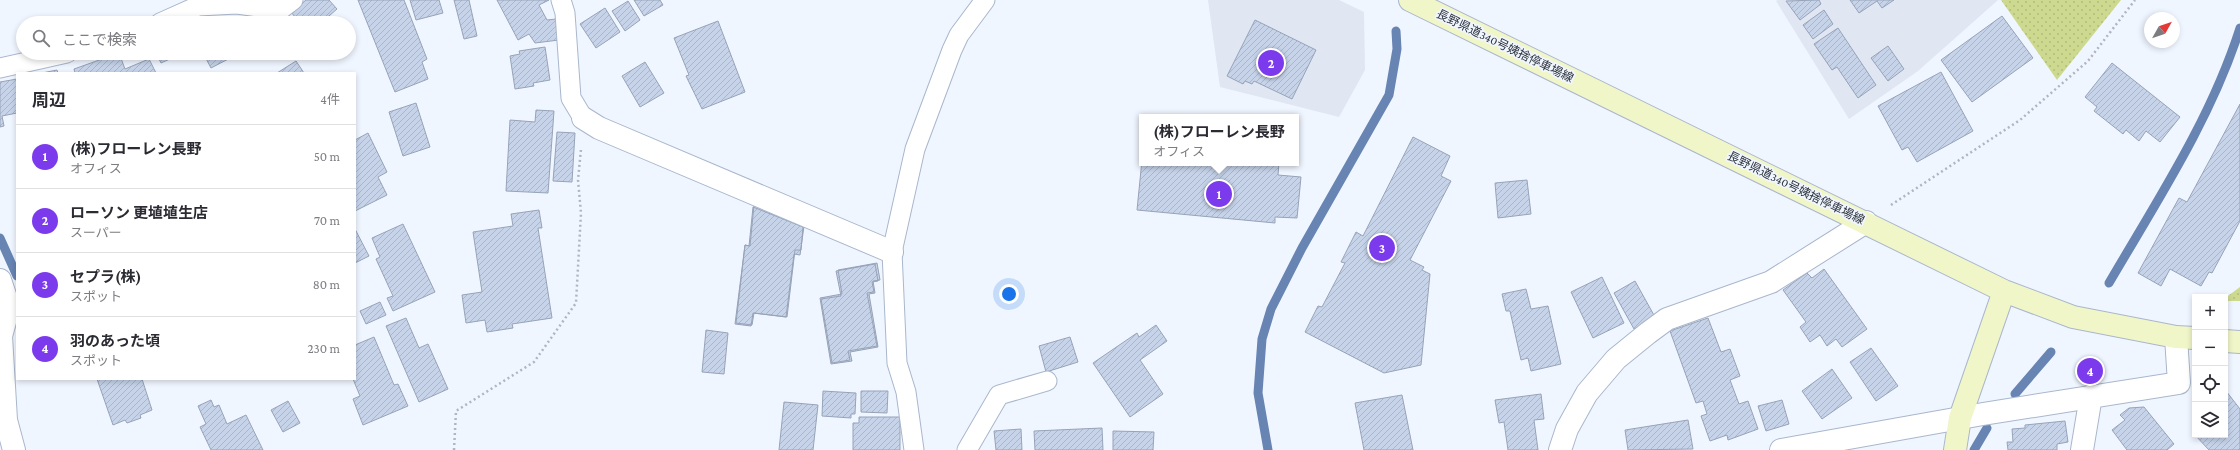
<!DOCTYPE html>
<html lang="ja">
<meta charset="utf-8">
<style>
:root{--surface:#fff;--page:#f2f2f3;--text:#2b2b33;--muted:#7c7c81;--line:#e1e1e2;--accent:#7c3aed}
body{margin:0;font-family:"Crimson Pro","Noto Sans JP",serif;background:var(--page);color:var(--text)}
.controls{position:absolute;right:12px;bottom:12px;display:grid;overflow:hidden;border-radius:0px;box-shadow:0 2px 6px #0003}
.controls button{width:36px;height:36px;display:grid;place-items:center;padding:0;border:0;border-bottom:1px solid var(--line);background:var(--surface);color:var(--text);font:20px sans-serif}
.compass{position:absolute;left:2144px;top:12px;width:36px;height:36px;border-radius:50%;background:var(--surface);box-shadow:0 2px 6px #0003;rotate:50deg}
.you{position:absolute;left:1009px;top:294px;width:14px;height:14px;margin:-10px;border:3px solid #fff;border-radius:50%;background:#1a73e8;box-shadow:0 0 0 6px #1a73e833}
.badge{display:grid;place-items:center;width:26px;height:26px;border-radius:50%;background:var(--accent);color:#fff;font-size:13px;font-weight:700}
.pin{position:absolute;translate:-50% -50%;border:2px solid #fff;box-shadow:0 1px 4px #0006}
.popup{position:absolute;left:1139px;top:114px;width:160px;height:52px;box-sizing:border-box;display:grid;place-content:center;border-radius:0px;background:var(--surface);filter:drop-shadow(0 1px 3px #0005);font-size:13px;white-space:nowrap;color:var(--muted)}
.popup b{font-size:15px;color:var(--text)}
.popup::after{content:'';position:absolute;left:50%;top:100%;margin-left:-8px;border:8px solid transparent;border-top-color:var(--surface)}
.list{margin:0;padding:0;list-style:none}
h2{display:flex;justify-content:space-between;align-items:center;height:52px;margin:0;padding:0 16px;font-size:17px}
h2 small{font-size:13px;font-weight:400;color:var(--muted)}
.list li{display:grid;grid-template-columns:26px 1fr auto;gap:12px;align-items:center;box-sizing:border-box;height:64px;padding:0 16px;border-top:1px solid var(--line)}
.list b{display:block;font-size:15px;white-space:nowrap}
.list p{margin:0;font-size:13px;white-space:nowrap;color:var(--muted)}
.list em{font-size:13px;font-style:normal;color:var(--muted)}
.icon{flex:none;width:22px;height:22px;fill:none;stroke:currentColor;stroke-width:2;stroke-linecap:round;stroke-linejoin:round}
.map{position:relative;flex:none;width:2240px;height:450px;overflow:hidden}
.search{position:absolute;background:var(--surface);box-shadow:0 2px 6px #0003;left:16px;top:16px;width:340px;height:44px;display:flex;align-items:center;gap:10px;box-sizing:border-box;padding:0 14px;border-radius:22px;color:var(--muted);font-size:15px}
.panel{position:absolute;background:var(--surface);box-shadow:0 2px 6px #0003;left:16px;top:72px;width:340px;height:308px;border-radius:0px}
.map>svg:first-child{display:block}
</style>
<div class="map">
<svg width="2240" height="450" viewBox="0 0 2240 450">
<defs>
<pattern id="grass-dots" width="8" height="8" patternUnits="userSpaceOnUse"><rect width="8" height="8" fill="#ced990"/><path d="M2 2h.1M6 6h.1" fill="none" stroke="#b1bb7d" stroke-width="1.8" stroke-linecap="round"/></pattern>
<pattern id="building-hatch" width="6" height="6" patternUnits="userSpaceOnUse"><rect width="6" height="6" fill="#c6d3e9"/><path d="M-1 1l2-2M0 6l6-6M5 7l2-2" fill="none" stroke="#aab6c9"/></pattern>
</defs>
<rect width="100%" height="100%" fill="#f0f6ff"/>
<path fill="#e0e6f2" d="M1208,0H1339L1364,12L1365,70L1339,117L1220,87Z
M1778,0H1998L1918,71L1849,119L1776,1Z"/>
<path fill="url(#grass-dots)" d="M2001,0H2121L2057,80Z
M2240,287V301H2225V298Z"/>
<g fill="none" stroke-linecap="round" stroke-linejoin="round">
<path stroke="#6784b3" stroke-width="9" d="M0,238L17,276
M2109,283C2157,201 2211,119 2240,28
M2015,394L2051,352
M1268,450L1258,393L1262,339L1271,309L1302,248L1389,95L1397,49L1396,31
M1974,450L1987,428"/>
</g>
<path fill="url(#building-hatch)" stroke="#96a3b8" d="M306,0H329L337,9L322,22L320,19L316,23H300L291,12Z
M358,0H404L427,59L422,62L428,79L395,92Z
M410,0H439L443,13L416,20Z
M454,0H469L477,36L464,39Z
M497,0H549L539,5L547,20L556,19L559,40L535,43L529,34L518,40Z
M634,0H660L663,5L644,16Z
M1819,0L1821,4L1800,20L1786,1Z
M1850,0H1894L1882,8L1877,1L1859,13Z
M628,1L640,20L625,31L612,11Z
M605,8L620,32L596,48L580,24Z
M1824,10L1833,24L1813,39L1803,25Z
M2002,16L2033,58L1972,102L1941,60Z
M1255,20L1316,50L1292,99L1254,81L1252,84L1245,81L1243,84L1227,76Z
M718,21L745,92L702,109L686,76L689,75L674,38Z
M1838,28L1876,85L1858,98L1837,67L1832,70L1814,44Z
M1888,46L1904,69L1888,81L1871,58Z
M545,47L550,80L533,83L534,86L515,89L510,56L520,54L519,51Z
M119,53L125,69L149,59L156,73H75L74,69Z
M156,53H183L161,63Z
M203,53H232L234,56L211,68Z
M296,61L304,73H277Z
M645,62L664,93L640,107L622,76Z
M2112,63L2180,117L2160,142L2146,131L2139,141L2126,130L2123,134L2094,111L2097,107L2085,97Z
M57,70L58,73H42Z
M1941,72L1973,131L1917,162L1908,147L1902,150L1878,106Z
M17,79V113L2,116L4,126L0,127V82Z
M416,103L430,147L403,156L389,112Z
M2240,104V221L2212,273L2209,272L2201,286L2170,269L2161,286L2138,273L2179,198L2187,202Z
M536,110L554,111L548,193L506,191L510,120L535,122Z
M557,132L575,133L572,182L553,181Z
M368,133L387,172L378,177L387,195L355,211V140Z
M1413,137L1450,156L1441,176L1451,181L1410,260L1424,267L1422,270L1430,274L1421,365L1384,373L1305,332L1318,306L1322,307L1345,263L1341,262L1356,232L1363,236Z
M1142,160V163H1279L1278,175L1301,177L1297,218L1275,217V223L1137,210Z
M1527,180L1531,214L1498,218L1495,183Z
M754,205L804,226L800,255L794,254L786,317L753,313L751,326L735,324L745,245L750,246Z
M753,207L803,227L801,250H795L787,317L754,313L752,325L736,323L745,245L749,246Z
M539,210L542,228H538L552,318L512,324L513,328L487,332L485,320L466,323L462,295L482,292L473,232L513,226L511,214Z
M403,224L435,292L393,311L387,298L393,296L376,259L380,257L372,238Z
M355,229L369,256L355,263Z
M877,263L880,280L873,281L875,293L869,294L878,347L850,352L852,361L831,364L820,298L842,294L838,270Z
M875,264L878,281L872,282L874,292L867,293L877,346L848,351L850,360L832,363L821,299L841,296L836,271Z
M1824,269L1867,329L1842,347L1836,339L1827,346L1820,335L1810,342L1800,327L1806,322L1783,290L1807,273L1812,278Z
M1602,277L1624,323L1593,338L1571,292Z
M1635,281L1655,317L1634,329L1614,293Z
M1526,289L1531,309L1548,306L1561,364L1531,371L1528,358L1521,360L1510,311H1506L1502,294Z
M380,302L386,315L366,324L360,311Z
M406,318L419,348L428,344L448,389L419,402L386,326Z
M1708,318L1721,352L1730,349L1740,376L1730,380L1739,404L1748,401L1758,429L1728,440L1727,435L1710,441L1701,416L1707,414L1703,401L1696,403L1670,331Z
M1156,325L1167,341L1140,360L1163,394L1130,417L1093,363L1137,333L1139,337Z
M706,330L728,333L724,374L702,372Z
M374,337L394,385L398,384L408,406L363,425L353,399L360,396L353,379H355V345Z
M1070,337L1078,362L1046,372L1039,346Z
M1871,348L1898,386L1876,401L1850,362Z
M1832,369L1852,398L1822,419L1802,391Z
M97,379H142L152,410L140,415L141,418L127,423L125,420L113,425Z
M823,391L856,393L855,414H851V418L822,416Z
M861,391H888L887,413L861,412Z
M2226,391L2240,409V450H2209L2195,435H2225Z
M1541,394L1544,419L1534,420L1538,450H1508L1504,422L1499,423L1495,400Z
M1402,395L1413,450H1364L1355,403Z
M211,400L214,407L219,405L227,424L246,415L263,450H211L200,427L206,424L198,406Z
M1782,400L1789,424L1766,431L1758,406Z
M288,401L300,423L283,432L271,410Z
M784,402L818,405L813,450H779Z
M2144,407L2174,444L2167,450H2127L2112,430L2125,420L2120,415L2129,408Z
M859,417H900V450H853V423H859Z
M1688,420L1693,449L1628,450L1625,430Z
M2065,421L2068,442L2057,444V450H2008L2007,442H2013L2012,429L2025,428V425Z
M1102,428L1103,450H1035L1034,431Z
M1021,429L1022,450H996L994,431Z
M1113,431L1154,432L1153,450H1113Z"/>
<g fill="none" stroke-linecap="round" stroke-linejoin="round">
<defs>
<path id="lane" d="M561,0L565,13L571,98L583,118
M160,23L198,6L237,4L280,10L293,0
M0,68L67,53
M914,450L906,392L897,363L892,252L915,149L952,50L959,35L985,0
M967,450L999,395L1047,381"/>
<path id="street" d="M583,118L599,128L892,252
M0,280L9,307L1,336L6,420L14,450
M1560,450L1567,429L1587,393L1616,359L1648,333L1667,319L1771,282L1866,222
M1781,450L1983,414L2179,383L2176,337
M2082,450L2091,396"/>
<path id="secondary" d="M1410,0L2004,291L2073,317L2176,337L2195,338
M2225,341L2240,342
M1955,450L1960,418L2004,291"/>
</defs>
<use href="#lane" stroke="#a9b7cc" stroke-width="21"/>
<use href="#street" stroke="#a9b7cc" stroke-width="24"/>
<use href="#secondary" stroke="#a9b7cc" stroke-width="24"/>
<path stroke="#b0b5be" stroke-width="2.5" stroke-dasharray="2 3" stroke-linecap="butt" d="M1891,205L2020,120L2088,61L2135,0
M454,450L456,411L534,362L576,303L581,213L578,180L581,149"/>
<use href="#lane" stroke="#fff" stroke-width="19"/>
<use href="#street" stroke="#fff" stroke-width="22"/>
<use href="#secondary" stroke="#f1f6c8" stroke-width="22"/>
</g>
<g text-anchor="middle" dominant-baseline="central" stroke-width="3.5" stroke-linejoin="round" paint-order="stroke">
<g font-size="12" fill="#2d323b" stroke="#f0f6ff">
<text transform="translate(1505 46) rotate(26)">長野県道340号姨捨停車場線</text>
<text transform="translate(1796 188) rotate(26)">長野県道340号姨捨停車場線</text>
</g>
</g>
</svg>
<div class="controls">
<button>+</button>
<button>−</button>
<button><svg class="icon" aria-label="locate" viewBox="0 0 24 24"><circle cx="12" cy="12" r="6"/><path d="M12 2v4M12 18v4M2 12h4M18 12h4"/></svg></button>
<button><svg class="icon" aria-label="layers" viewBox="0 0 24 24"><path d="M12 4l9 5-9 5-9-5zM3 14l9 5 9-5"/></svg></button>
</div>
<svg class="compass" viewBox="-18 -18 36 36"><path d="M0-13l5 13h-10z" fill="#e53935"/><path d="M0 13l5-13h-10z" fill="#7c7c81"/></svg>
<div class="you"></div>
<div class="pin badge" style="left:1219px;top:194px">1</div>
<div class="popup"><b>(株)フローレン長野</b>オフィス</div>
<div class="pin badge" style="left:1271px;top:63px">2</div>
<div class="pin badge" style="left:1382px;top:248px">3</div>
<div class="pin badge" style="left:2090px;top:371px">4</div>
<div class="search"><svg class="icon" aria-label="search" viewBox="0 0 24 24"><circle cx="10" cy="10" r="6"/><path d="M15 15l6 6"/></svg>ここで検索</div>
<section class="panel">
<h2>周辺<small>4件</small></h2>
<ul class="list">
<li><span class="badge">1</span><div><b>(株)フローレン長野</b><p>オフィス</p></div><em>50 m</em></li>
<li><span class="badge">2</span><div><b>ローソン 更埴埴生店</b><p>スーパー</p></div><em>70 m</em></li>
<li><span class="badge">3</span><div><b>セプラ(株)</b><p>スポット</p></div><em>80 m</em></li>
<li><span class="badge">4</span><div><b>羽のあった頃</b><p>スポット</p></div><em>230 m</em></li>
</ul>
</section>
</div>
